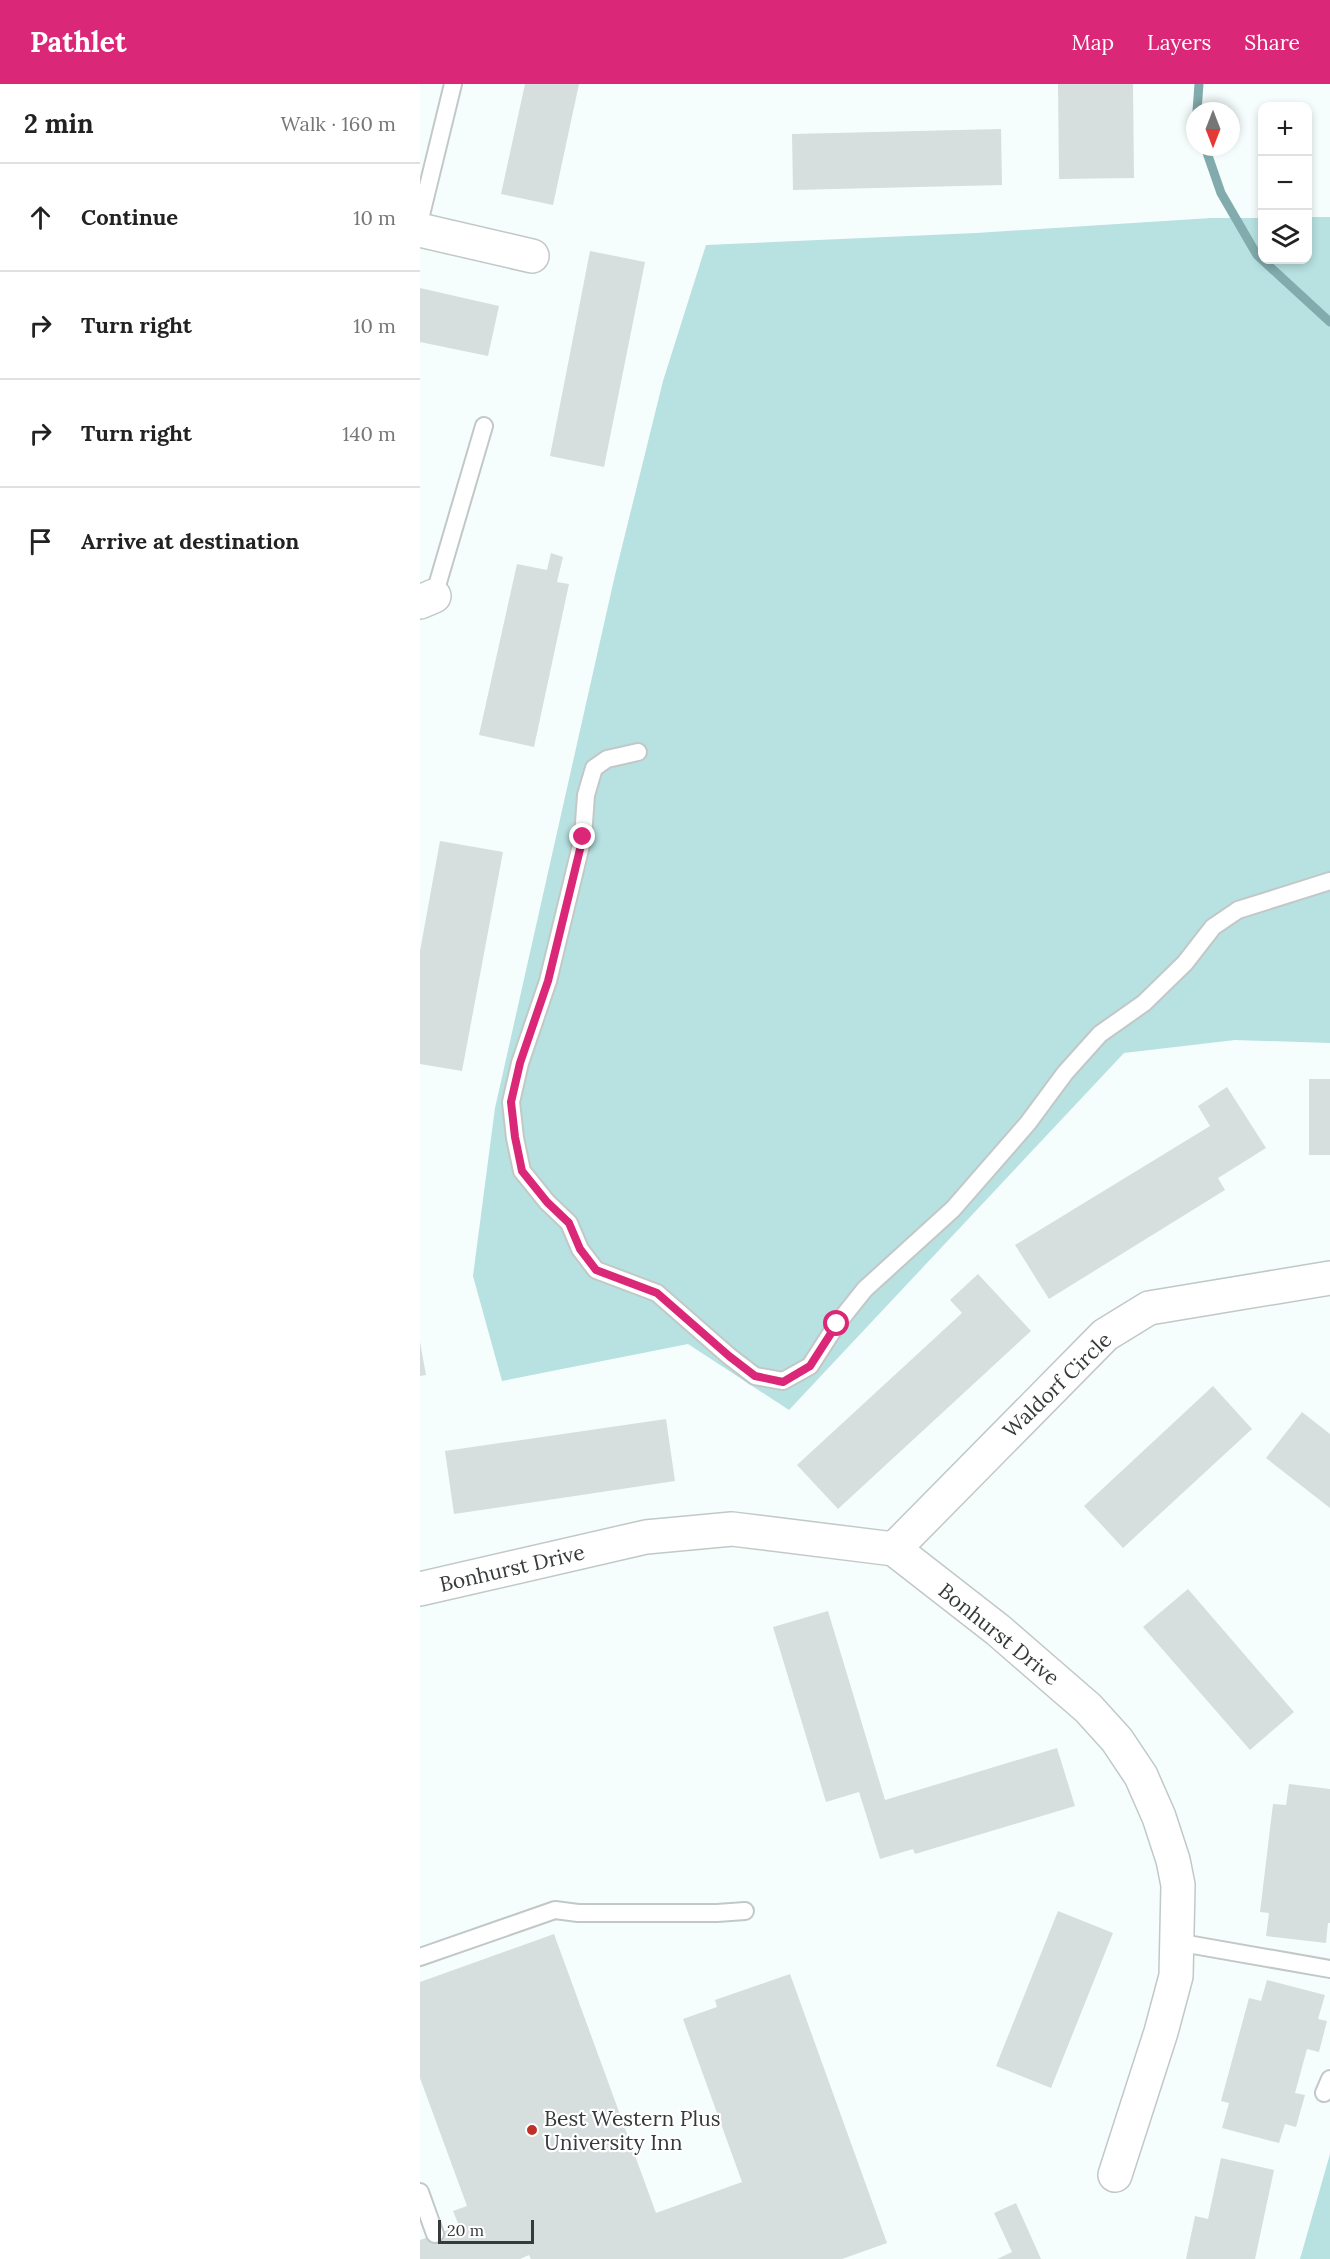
<!DOCTYPE html>
<meta charset="utf-8">
<style>
:root{--surface:#fff;--page:#f2f2f2;--text:#222;--muted:#767676;--line:#e0e0e0;--accent:#db2777}
body{margin:0;font-family:Lora,serif;background:var(--page);color:var(--text)}
.controls{position:absolute;right:18px;top:18px;display:grid;overflow:hidden;border-radius:12px;box-shadow:0 3px 9px #0003}
.controls button{width:54px;height:54px;display:grid;place-items:center;padding:0;border:0;border-bottom:2px solid var(--line);background:var(--surface);color:var(--text);font:30px sans-serif}
.compass{position:absolute;left:766px;top:18px;width:54px;height:54px;border-radius:50%;background:var(--surface);box-shadow:0 3px 9px #0003;rotate:180deg}
.scale{position:absolute;left:18px;bottom:15px;width:96px;box-sizing:border-box;padding-left:6px;border:3px solid #373a3a;border-top:0;font-size:16px;line-height:21px;white-space:nowrap;color:#373a3a;-webkit-text-stroke:4px #fff;paint-order:stroke}
.stop{position:absolute;width:18px;height:18px;margin:-14px;border:4px solid #db2777;border-radius:50%;background:#fff}
.stop.end{background:#db2777;border-color:#fff;box-shadow:0 2px 6px #0008}
.list{margin:0;padding:0;list-style:none}
h2{display:flex;justify-content:space-between;align-items:center;height:78px;margin:0;padding:0 24px;font-size:26px}
h2 small{font-size:20px;font-weight:400;color:var(--muted)}
.list li{display:grid;grid-template-columns:39px 1fr auto;gap:18px;align-items:center;box-sizing:border-box;height:108px;padding:0 24px;border-top:2px solid var(--line)}
.list b{display:block;font-size:22px;white-space:nowrap}
.list em{font-size:20px;font-style:normal;color:var(--muted)}
.icon{flex:none;width:33px;height:33px;fill:none;stroke:currentColor;stroke-width:2;stroke-linecap:round;stroke-linejoin:round}
.map{position:relative;flex:none;width:910px;height:2175px;overflow:hidden}
header{display:flex;align-items:center;gap:36px;box-sizing:border-box;height:84px;padding:0 30px;background:var(--accent);color:#fff}
header strong{font-size:28px}
nav{display:flex;gap:33px;margin-inline-start:auto;font-size:21px}
main{display:flex}
aside{flex:1;background:var(--surface)}
.map>svg:first-child{display:block}
</style>
<header>
<strong>Pathlet</strong>
<nav><a>Map</a><a>Layers</a><a>Share</a></nav>
</header>
<main>
<aside>
<h2>2 min<small>Walk · 160 m</small></h2>
<ul class="list">
<li><svg class="icon" aria-label="ahead" viewBox="0 0 24 24"><path d="M12 20V5M6 11l6-6 6 6"/></svg><div><b>Continue</b></div><em>10 m</em></li>
<li><svg class="icon" aria-label="right" viewBox="0 0 24 24"><path d="M7 20v-9h11M14 6l5 5-5 5"/></svg><div><b>Turn right</b></div><em>10 m</em></li>
<li><svg class="icon" aria-label="right" viewBox="0 0 24 24"><path d="M7 20v-9h11M14 6l5 5-5 5"/></svg><div><b>Turn right</b></div><em>140 m</em></li>
<li><svg class="icon" aria-label="arrive" viewBox="0 0 24 24"><path d="M6 21V4h12l-3 4 3 4H6"/></svg><div><b>Arrive at destination</b></div></li>
</ul>
</aside>
<div class="map">
<svg width="910" height="2175" viewBox="0 0 910 2175">
<rect width="100%" height="100%" fill="#f6fdfd"/>
<path fill="#b8e1e1" d="M888,133H910V959L815,956L704,969L369,1326L268,1260L82,1297L53,1192L75,1024L195,491L243,297L286,161L556,149L791,134H842V176H888Z
M910,2070V2175H880Z"/>
<g fill="none" stroke-linecap="round" stroke-linejoin="round">
<path stroke="#81abac" stroke-width="9" d="M777,27L779,0
M785,63L801,109L837,171L910,238"/>
</g>
<path fill="#d7dede" d="M105,0H159L133,121L81,110Z
M638,0H713L714,94L639,95Z
M581,45L582,101L373,106L372,50Z
M170,167L225,178L184,383L130,372Z
M0,204L79,222L68,272L0,258Z
M131,469L143,473L137,498L149,500L114,663L59,651L97,480L127,486Z
M20,757L83,768L42,987L0,980V867Z
M889,995H910V1071H889Z
M807,1003L846,1064L798,1094L805,1106L629,1215L595,1161L790,1042L778,1022Z
M558,1190L611,1247L418,1425L377,1381L542,1229L530,1216Z
M0,1258L6,1291L0,1292Z
M793,1302L832,1345L703,1464L664,1422Z
M882,1328L910,1350V1424L846,1374Z
M246,1335L255,1397L34,1430L25,1367Z
M768,1505L874,1628L830,1666L723,1543Z
M408,1527L465,1716L637,1664L655,1722L495,1770L493,1765L460,1775L439,1708L406,1718L353,1543Z
M869,1700L910,1705V1839H908L906,1859L846,1852L849,1829L840,1828L853,1720L866,1721Z
M638,1827L693,1849L631,2004L576,1982Z
M134,1850L236,2129L322,2098L263,1935L297,1923L295,1916L370,1890L467,2159L422,2175H111L109,2171L100,2175H0V2156L39,2142L33,2127L47,2122L0,1994V1898Z
M847,1896L905,1911L898,1935L907,1937L899,1968L887,1965L875,2009L885,2011L876,2043L865,2040L859,2059L802,2044L809,2019L801,2017L829,1914L841,1917Z
M801,2074L854,2086L835,2175H766L775,2132L788,2135Z
M596,2119L621,2175H577L592,2168L574,2129Z"/>
<g fill="none" stroke-linecap="round" stroke-linejoin="round">
<defs>
<path id="lane" d="M0,135L33,0
M14,512L64,342
M218,668L187,675L174,684L166,711L163,753L128,897L100,979L91,1018L95,1054L102,1087L127,1118L149,1139L160,1165L176,1186L237,1209L309,1272L335,1292L363,1297L390,1282L417,1240L445,1205L533,1125L608,1039L645,989L680,950L724,919L765,879L793,843L818,826L910,797
M756,1858L910,1885
M0,1873L135,1826L158,1829H297L325,1827
M904,2009L910,1995
M0,2108L15,2150"/>
<path id="street" d="M0,146L112,172
M0,518L14,512
M474,1465L685,1251L729,1224L910,1194
M0,1505L226,1453L312,1445L474,1465L578,1546L668,1624L697,1656L721,1692L739,1733L753,1776L758,1801L756,1892L741,1948L695,2091"/>
</defs>
<use href="#lane" stroke="#c2c8c8" stroke-width="20"/>
<use href="#street" stroke="#c2c8c8" stroke-width="36"/>
<use href="#lane" stroke="#fff" stroke-width="16"/>
<use href="#street" stroke="#fff" stroke-width="33"/>
</g>
<g fill="none" stroke-linecap="round" stroke-linejoin="round">
<path stroke="#db2777" stroke-width="8" d="M163,753L128,897L100,979L91,1018L95,1053L102,1087L127,1118L149,1139L160,1165L176,1186L237,1209L309,1272L335,1292L363,1298L390,1282L417,1240"/>
</g>
<circle fill="#bf3127" stroke="#fff" stroke-width="2" cx="112" cy="2046" r="6"/>
<g text-anchor="middle" dominant-baseline="central" stroke-width="4.5" stroke-linejoin="round" paint-order="stroke">
<g font-size="21" fill="#373a3a" stroke="#fff">
<text transform="translate(637 1301) rotate(-44)">Waldorf Circle</text>
<text transform="translate(92 1484) rotate(-13)">Bonhurst Drive</text>
<text transform="translate(579 1550) rotate(39)">Bonhurst Drive</text>
</g>
<g font-size="21" fill="#373a3a" stroke="#fff" text-anchor="start">
<text x="124" y="2034">Best Western Plus<tspan x="124" dy="24">University Inn</tspan></text>
</g>
</g>
</svg>
<div class="controls">
<button>+</button>
<button>−</button>
<button><svg class="icon" aria-label="layers" viewBox="0 0 24 24"><path d="M12 4l9 5-9 5-9-5zM3 14l9 5 9-5"/></svg></button>
</div>
<svg class="compass" viewBox="-18 -18 36 36"><path d="M0-13l5 13h-10z" fill="#e53935"/><path d="M0 13l5-13h-10z" fill="#767676"/></svg>
<div class="scale">20 m</div>
<div class="stop" style="left:417px;top:1240px"></div>
<div class="stop end" style="left:163px;top:753px"></div>
</div>
</main>
